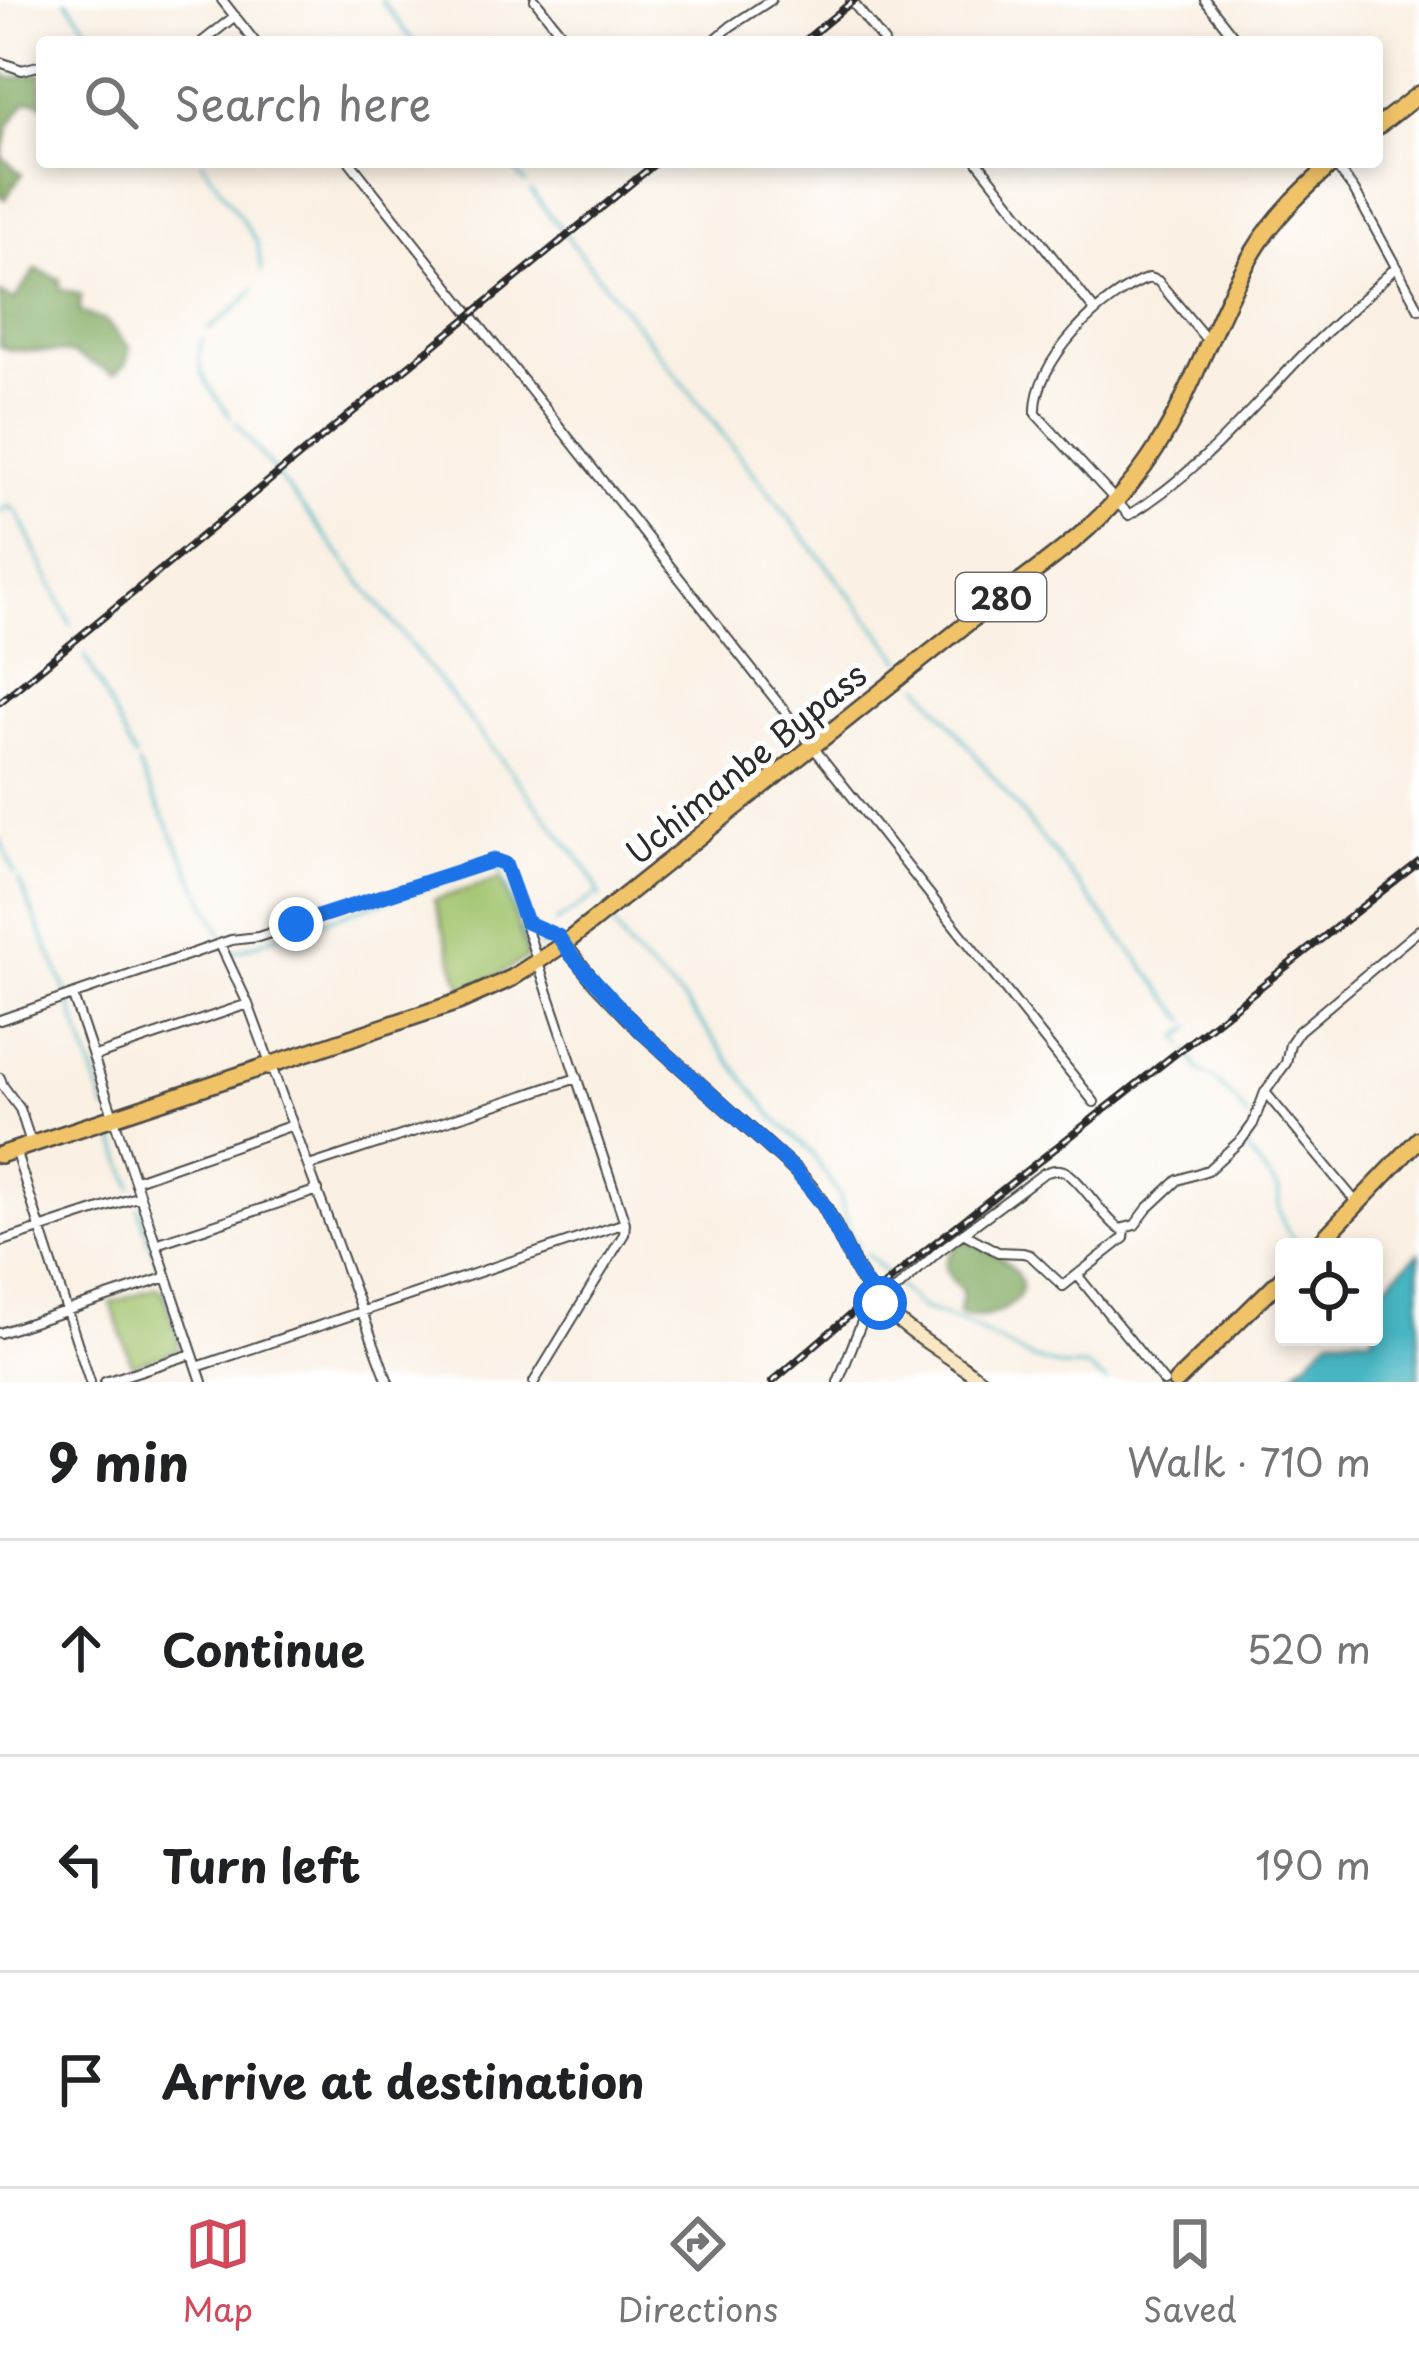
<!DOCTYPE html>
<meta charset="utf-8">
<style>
:root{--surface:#fff;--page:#f6f6f6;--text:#202124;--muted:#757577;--line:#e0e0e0;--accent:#d1495b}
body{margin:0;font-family:"Playpen Sans",sans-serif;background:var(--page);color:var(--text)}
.controls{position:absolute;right:36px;bottom:36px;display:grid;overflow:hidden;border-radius:12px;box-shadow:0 6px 18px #0003}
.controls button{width:108px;height:108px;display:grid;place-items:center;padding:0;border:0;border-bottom:3px solid var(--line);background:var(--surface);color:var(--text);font:60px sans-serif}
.stop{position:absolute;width:36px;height:36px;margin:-27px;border:9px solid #1a73e8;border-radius:50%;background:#fff}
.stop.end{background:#1a73e8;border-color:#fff;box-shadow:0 3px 12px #0008}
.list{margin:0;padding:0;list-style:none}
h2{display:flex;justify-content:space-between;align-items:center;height:156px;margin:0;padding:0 48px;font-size:51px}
h2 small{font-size:39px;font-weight:400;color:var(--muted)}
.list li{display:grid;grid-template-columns:78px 1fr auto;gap:36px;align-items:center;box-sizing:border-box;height:216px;padding:0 48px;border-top:3px solid var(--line)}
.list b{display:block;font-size:45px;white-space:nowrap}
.list em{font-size:39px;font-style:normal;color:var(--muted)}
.icon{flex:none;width:66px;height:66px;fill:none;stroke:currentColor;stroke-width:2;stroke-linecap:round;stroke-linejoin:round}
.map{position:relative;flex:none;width:1419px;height:1382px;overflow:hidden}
.search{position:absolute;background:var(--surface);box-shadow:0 6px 18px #0003;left:36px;right:36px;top:36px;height:132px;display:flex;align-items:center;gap:30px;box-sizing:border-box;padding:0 42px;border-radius:12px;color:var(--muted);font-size:45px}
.sheet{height:804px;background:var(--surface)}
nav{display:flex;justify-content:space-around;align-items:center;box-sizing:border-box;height:168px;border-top:3px solid var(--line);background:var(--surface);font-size:33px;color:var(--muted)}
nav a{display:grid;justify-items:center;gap:6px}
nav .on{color:var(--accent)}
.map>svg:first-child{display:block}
</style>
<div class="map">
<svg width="1419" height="1382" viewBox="0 0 1419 1382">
<rect width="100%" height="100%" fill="#fff"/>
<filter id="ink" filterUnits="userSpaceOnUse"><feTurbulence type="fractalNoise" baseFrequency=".00833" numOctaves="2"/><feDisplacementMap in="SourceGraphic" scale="24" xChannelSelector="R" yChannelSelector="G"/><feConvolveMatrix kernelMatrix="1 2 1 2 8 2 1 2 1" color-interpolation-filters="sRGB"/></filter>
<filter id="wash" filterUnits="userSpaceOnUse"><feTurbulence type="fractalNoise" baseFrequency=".004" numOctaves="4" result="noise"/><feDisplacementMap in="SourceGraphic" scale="48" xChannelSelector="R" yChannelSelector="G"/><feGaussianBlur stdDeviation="2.7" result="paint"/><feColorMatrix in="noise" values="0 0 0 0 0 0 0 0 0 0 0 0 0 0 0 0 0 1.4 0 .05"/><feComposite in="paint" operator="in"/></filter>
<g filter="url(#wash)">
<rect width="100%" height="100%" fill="#faf0e3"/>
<path fill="#a0c26b" stroke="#66764b" stroke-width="3" d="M501,878L528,957L494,977L462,989L434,900Z
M157,1287L163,1292L179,1344L177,1351L132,1365L111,1303Z"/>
<path fill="#80a85f" stroke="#566a45" stroke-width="3" d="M0,72L11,78L42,73V105L37,101L26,102L9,125L2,157L22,174L5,199L0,195Z
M36,269L60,279V289L81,295L79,312L105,320L130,348L126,364L114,374L71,353L11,350L0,346V293L14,300Z
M964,1240C983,1247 1010,1258 1019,1278C1032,1304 981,1326 959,1313L963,1292C941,1268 938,1262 964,1240Z"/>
<path fill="#47b5c2" stroke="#397076" stroke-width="3" d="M1419,1252V1382H1285L1331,1337H1374V1296Z"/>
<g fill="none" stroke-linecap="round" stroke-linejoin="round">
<path stroke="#47b5c2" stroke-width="3" d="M66,0L99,42
M381,0L414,42
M202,162L257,242L262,270
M508,162L525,183
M531,191L902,661
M209,329L241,304L253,290
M202,339C192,371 211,390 230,416
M236,423L588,870L601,897
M0,512L9,506L18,513L71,625
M85,655L135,758
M920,685L1187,1021
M138,765L224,939
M0,839L15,874
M19,881L67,993
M505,882L519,922
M555,923L598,894
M614,925L631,951L684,1001L775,1119L812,1153L840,1197L850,1235L858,1245
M521,927L531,955
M227,946L230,954L277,936L492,866H498L503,875
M539,948L550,939
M69,1001L106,1110
M1184,1044L1179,1037L1192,1027
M1188,1051L1199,1071L1213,1078L1238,1103L1248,1119
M113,1133L132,1187
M1252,1133L1246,1148L1279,1191C1277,1213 1284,1236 1305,1247
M138,1208L159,1269
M866,1253L888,1275
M895,1283L921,1308L965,1323L1028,1357L1062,1367H1086L1107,1382
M166,1290L183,1341
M192,1370L197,1382"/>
</g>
</g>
<g filter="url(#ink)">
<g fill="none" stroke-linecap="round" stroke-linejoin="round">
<defs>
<path id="street" d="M222,0L255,42
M535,0L568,42
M851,0L884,42
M1205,0L1238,42
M202,42L235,16
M712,42L731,26L771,0
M0,62L22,70L42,65
M350,162L1094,1102
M978,162L1095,311
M1334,163L1354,190L1419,309
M1207,340L1158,281L1149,278C1103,294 1033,362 1036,414L1129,515C1196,475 1247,413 1300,358C1330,327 1364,299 1395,268
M527,923L558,936L564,944
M220,944L248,1004L388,1382
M73,996L202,1382
M0,1020L231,940L258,937L494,860L505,864L625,1223L624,1234L534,1382
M95,1056L248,1004
M0,1078L3,1086L20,1109L31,1143
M1265,1092L1356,1202
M15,1150L90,1382
M309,1166L577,1078
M136,1180L293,1125
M963,1233L998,1252L1023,1253L1030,1255L1063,1286L1124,1238L1125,1229
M0,1242L140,1196
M156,1244L318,1190
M1078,1276L1164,1382
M0,1333L167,1277
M197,1367L625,1223
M105,1382L192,1354
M838,1382L863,1319L939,1251L1044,1173C1050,1171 1057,1168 1064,1171C1079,1177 1102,1217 1120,1229L1135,1225L1147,1209L1178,1180L1208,1170L1242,1139L1253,1124L1265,1092L1286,1063L1290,1044L1299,1031L1419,930"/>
<path id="secondary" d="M564,944L596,984L641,1031L795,1170C806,1181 816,1193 824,1206C842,1236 852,1269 874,1296C902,1332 948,1353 983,1382"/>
<path id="highway" d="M1377,127L1419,94
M0,1155L458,1002L512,978L564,944L1004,594C1062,552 1117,511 1156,449C1195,387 1216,314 1254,251C1275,216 1304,189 1334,162
M1316,1247L1419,1139
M1176,1382L1284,1276"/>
</defs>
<use href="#street" stroke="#4a4947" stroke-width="12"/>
<use href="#secondary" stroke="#4a4947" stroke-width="16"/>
<use href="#highway" stroke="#4a4947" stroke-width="20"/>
<use href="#street" stroke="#fff" stroke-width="8"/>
<use href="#secondary" stroke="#f9e7c3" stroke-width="12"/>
<use href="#highway" stroke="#f1c369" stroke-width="15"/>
<defs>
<path id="rail" d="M803,42L854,0
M0,702L657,162
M772,1382L921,1254L1419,862"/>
</defs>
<use href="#rail" stroke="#2b2b2b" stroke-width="8"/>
<use href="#rail" stroke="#fff" stroke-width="3" stroke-dasharray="9" stroke-linecap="butt"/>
</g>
</g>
<g fill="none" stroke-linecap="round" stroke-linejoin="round" filter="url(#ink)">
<path stroke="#1a73e8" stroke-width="15" d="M296,924L494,860L505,864L526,922L558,936L572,956L641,1031L795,1170L824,1206L859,1275L880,1303"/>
</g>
<g text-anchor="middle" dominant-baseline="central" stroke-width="10" stroke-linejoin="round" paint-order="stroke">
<rect fill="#fff" stroke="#6b6b6b" stroke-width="3" x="956" y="573" width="90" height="48" rx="9"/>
<g font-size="30" font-weight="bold" fill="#2b2b2b">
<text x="1001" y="597">280</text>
</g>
<g font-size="33" fill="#2b2b2b" stroke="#fff">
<text transform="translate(745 762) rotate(-39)">Uchimanbe Bypass</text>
</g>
</g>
</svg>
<div class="controls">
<button><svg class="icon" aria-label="locate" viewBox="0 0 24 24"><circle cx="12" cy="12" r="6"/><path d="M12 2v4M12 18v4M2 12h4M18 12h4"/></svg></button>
</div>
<div class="stop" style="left:880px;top:1303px"></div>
<div class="stop end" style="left:296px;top:924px"></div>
<div class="search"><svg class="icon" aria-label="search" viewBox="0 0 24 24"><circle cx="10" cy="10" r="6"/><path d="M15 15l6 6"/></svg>Search here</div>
</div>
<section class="sheet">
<h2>9 min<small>Walk · 710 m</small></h2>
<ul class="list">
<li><svg class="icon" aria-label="ahead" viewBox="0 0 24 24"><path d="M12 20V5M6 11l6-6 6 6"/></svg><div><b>Continue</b></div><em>520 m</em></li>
<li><svg class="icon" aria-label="left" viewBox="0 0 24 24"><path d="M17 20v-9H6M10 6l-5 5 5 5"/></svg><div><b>Turn left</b></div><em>190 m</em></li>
<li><svg class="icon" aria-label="arrive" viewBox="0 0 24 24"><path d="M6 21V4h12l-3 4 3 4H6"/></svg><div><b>Arrive at destination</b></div></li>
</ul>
</section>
<nav>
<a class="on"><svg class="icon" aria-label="map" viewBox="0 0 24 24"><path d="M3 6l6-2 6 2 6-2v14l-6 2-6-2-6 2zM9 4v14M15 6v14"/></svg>Map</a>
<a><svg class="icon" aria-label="directions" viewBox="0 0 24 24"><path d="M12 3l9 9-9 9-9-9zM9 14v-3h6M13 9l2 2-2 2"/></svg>Directions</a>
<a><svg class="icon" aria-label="saved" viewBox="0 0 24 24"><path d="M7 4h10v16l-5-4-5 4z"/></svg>Saved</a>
</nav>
